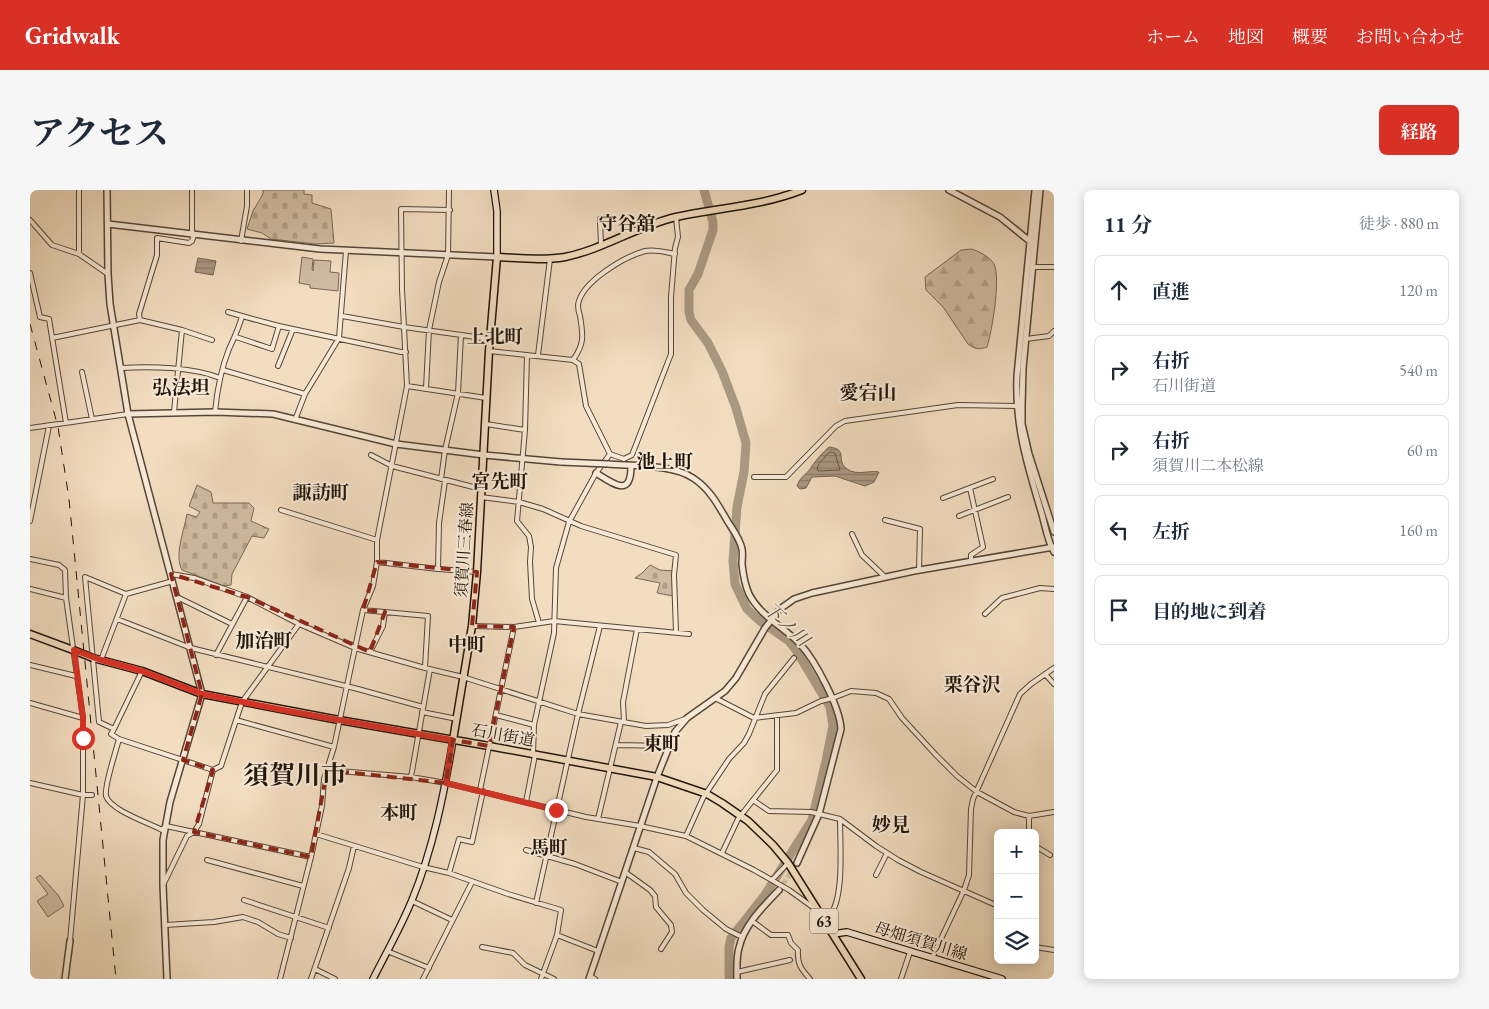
<!DOCTYPE html>
<html lang="ja">
<meta charset="utf-8">
<style>
:root{--surface:#fff;--page:#f6f6f7;--text:#1f2937;--muted:#747a83;--line:#e0e1e3;--accent:#d93025}
body{margin:0;font-family:"EB Garamond","Noto Serif JP",serif;background:var(--page);color:var(--text)}
.controls{position:absolute;right:15px;bottom:15px;display:grid;overflow:hidden;border-radius:8px;box-shadow:0 2px 12px #0003}
.controls button{width:45px;height:45px;display:grid;place-items:center;padding:0;border:0;border-bottom:1px solid var(--line);background:var(--surface);color:var(--text);font:25px sans-serif}
.stop{position:absolute;width:15px;height:15px;margin:-11px;border:4px solid #d93025;border-radius:50%;background:#fff}
.stop.end{background:#d93025;border-color:#fff;box-shadow:0 1px 5px #0008}
.list{margin:0;padding:0;list-style:none}
h2{display:flex;justify-content:space-between;align-items:center;height:65px;margin:0;padding:0 20px;font-size:21px}
h2 small{font-size:16px;font-weight:400;color:var(--muted)}
.list li{display:grid;grid-template-columns:32px 1fr auto;gap:15px;align-items:center;box-sizing:border-box;height:70px;margin:0 10px 10px;padding:0 10px;border:1px solid var(--line);border-radius:8px}
.list b{display:block;font-size:19px;white-space:nowrap}
.list p{margin:0;font-size:16px;white-space:nowrap;color:var(--muted)}
.list em{font-size:16px;font-style:normal;color:var(--muted)}
.icon{flex:none;width:28px;height:28px;fill:none;stroke:currentColor;stroke-width:2;stroke-linecap:round;stroke-linejoin:round}
.map{position:relative;flex:none;width:1024px;height:789px;overflow:hidden;border-radius:8px}
header{display:flex;align-items:center;gap:30px;box-sizing:border-box;height:70px;padding:0 25px;background:var(--accent);color:#fff}
header strong{font-size:24px}
nav{display:flex;gap:28px;margin-inline-start:auto;font-size:18px}
.intro{display:flex;align-items:center;justify-content:space-between;box-sizing:border-box;height:120px;padding:0 30px}
h1{margin:0;font-size:35px}
.button{padding:12px 22px;border-radius:8px;background:var(--accent);color:#fff;font-size:18px;font-weight:700}
main{display:flex;gap:30px;padding:0 30px}
aside{flex:1;background:var(--surface);border-radius:8px;box-shadow:0 2px 12px #0003}
.map>svg:first-child{display:block}
</style>
<header>
<strong>Gridwalk</strong>
<nav><a>ホーム</a><a>地図</a><a>概要</a><a>お問い合わせ</a></nav>
</header>
<div class="intro"><h1>アクセス</h1><a class="button">経路</a></div>
<main>
<div class="map">
<svg width="1024" height="789" viewBox="0 0 1024 789">
<defs>
<pattern id="forest-firs" width="22" height="20" patternUnits="userSpaceOnUse" patternTransform="scale(1.25)"><rect width="22" height="20" fill="#cebba1"/><path d="M5 1l3.5 6h-7zM16 11l3.5 6h-7z" fill="#b0a089"/></pattern>
<pattern id="cemetery-stones" width="16" height="16" patternUnits="userSpaceOnUse" patternTransform="scale(1.25)"><rect width="16" height="16" fill="#cebba1"/><path d="M2 7V4a2 2 0 0 1 4 0v3zM10 15v-3a2 2 0 0 1 4 0v3z" fill="#b0a089"/></pattern>
<pattern id="water-rules" width="6" height="5" patternUnits="userSpaceOnUse" patternTransform="scale(1.25)"><rect width="6" height="5" fill="#aa9982"/><path d="M0 2.5h6" fill="none" stroke="#8a7c69"/></pattern>
</defs>
<rect width="100%" height="100%" fill="#f2ddc0"/>
<filter id="stains"><feTurbulence type="fractalNoise" baseFrequency=".004" numOctaves="4"/><feColorMatrix values="0 0 0 0 .2 0 0 0 0 .09 0 0 0 0 .02 0 0 0 .5 -.17"/></filter>
<radialGradient id="worn" r=".72"><stop offset=".6" stop-color="#630" stop-opacity="0"/><stop offset="1" stop-color="#630" stop-opacity=".3"/></radialGradient>
<path fill="url(#forest-firs)" stroke="#766855" d="M941,59C949,61 960,67 964,74C971,89 962,141 957,157C949,160 945,159 938,154L913,117L896,100L895,87L931,60Z"/>
<path fill="url(#cemetery-stones)" stroke="#766855" d="M233,0H274V4L282,5V13L301,19L304,53L286,54L241,49L232,43L217,39L223,21L233,4Z
M167,295L181,302L183,313H219L224,318L221,331L239,339L234,348L222,346L202,384L201,395L194,396L152,380C144,365 154,341 157,324L166,327L170,322L159,316Z
M620,375L630,380L645,381L643,406L627,403L630,393L605,388L612,383Z"/>
<path fill="#cebba1" stroke="#766855" d="M272,67L283,69L282,80L283,81L284,70L301,71L300,82L309,83L308,101L280,98V95L269,93Z
M10,685L28,705L34,716L18,727L7,711L18,704L6,688Z"/>
<path fill="url(#water-rules)" stroke="#726452" d="M168,68L186,71L183,85L165,82Z
M799,257C819,259 805,270 817,279C827,286 838,280 849,282L844,292L835,296L805,286L782,287L776,298L770,299L767,296C770,286 778,284 782,276C787,269 792,263 799,257Z"/>
<g fill="none" stroke-linecap="round" stroke-linejoin="round">
<path stroke="#645646" stroke-width="1" d="M800,262L805,263L810,280L788,281L787,278L789,274Z"/>
<path stroke="#aa9982" stroke-width="9" d="M674,0L683,32V40L668,84L659,100V122L661,130L678,153L692,181L706,218L716,253L714,282L707,317L703,371L705,394L717,419L730,431L759,451L766,460L800,517L803,536L796,571L782,630L735,705L701,748L699,757V789"/>
<path stroke="#d2bfa5" stroke-width="5" stroke-dasharray="5 2.5" stroke-linecap="butt" d="M749,700L767,673"/>
<defs>
<path id="minor" d="M49,0V64
M162,0V45
M570,29L571,56
M0,30L22,55L49,64L78,84
M211,51L217,16V0
M1003,77H1024
M0,83L10,127L19,129L36,233
M198,122L212,126
M312,126L374,137L460,149
M110,130L109,124L127,65V48L159,53L162,51L164,45
M206,147L242,159L249,136
M22,148L110,130L152,140L182,150
M996,149L1019,146L1024,141
M459,161L543,170L549,174L556,216L580,264L594,269L602,265L641,164V107L645,58L648,47L646,27
M497,165L495,240L487,331L499,346L501,357L500,372L502,409L509,433
M508,165L520,69
M543,170C555,153 553,145 550,126C549,123 548,118 548,115C551,92 594,67 615,61C625,59 635,62 645,64
M248,176L263,139
M91,178C120,176 163,177 190,188
M193,180L275,204
M52,182L62,229
M377,196L456,208
M396,198L399,140L409,92L418,65L419,0
M144,222L152,140
M185,222C187,201 191,179 199,159C204,148 209,138 212,126L249,136L371,162H376
M265,230L275,204L309,148L316,61
M456,234L495,240
M0,238L98,224
M341,265L362,276L451,299
M724,287H756L806,236L815,231L928,215L987,216
M411,289L415,260L428,203L431,145
M940,298L953,357L941,365V372
M451,307L489,312L513,319L551,336L646,365L644,385L646,442
M913,308L963,289
M251,320L347,350
M929,326L978,307
M855,330L890,339L889,380
M0,331L19,236
M822,344L832,365L855,387
M0,369L29,375L35,380L36,408L53,528V605L40,751
M347,372L408,379L447,382
M408,379L409,333L415,291
M141,384L164,388L217,407L269,434L325,458L395,478L433,487L548,524L616,536L638,535L655,529
M0,399L36,408
M96,404L55,387L69,532L84,539L81,544L89,549L183,580L191,576L212,512L269,434
M147,407L202,434
M333,420L398,426L395,478
M955,424L972,408L1010,398L1024,399
M87,429L161,458L328,499L393,517
M442,436L484,437L524,431L659,444
M340,462L353,436L355,422
M186,465L217,407
M71,470L96,404L143,391
M0,475L46,486
M1015,484L1024,494
M685,508L724,528L766,523L791,511L803,508L821,501L846,503L859,509L872,528L906,565L927,586L947,602L984,622L999,626L1024,622
M0,513L53,528
M392,522L427,529
M466,525L504,535
M206,530L304,557
M594,532L593,512L607,439
M84,539L112,481
M89,549C86,561 74,596 76,606C80,620 119,633 132,640L136,636L281,667
M586,555L640,556
M503,564L504,535L524,443L526,378L539,332L566,283L580,264
M297,580L381,587L416,593L556,627L610,636L656,646L724,680L759,700L784,718
M381,587L400,479
M0,593L53,605H62
M450,600L484,437
M723,610L739,621L781,622L810,629L846,656L868,670L891,682L968,716
M496,612L505,565
M999,626V643
M568,629L591,532
M286,644L393,677L419,683L478,704L531,720L527,745L511,789
M656,646L673,608L699,569L714,553L719,544L735,504L764,468
M1005,656L1020,665
M604,658L619,662L645,684L656,703L673,720L696,739L712,747
M496,660L545,674L592,692
M692,663L708,629L747,580V526
M177,670L273,696
M595,682L620,700L625,706L626,717L641,735L642,742L631,759
M419,683L429,649L442,652L453,601
M846,685L857,663
M742,690L758,673
M134,693L157,646L164,642L169,634L183,580
M214,710L299,738
M382,711L422,730
M506,713L548,524L570,436
M793,729C796,727 800,725 802,722C814,703 810,652 810,629
M722,731L741,745H758L761,753L768,760C767,774 771,779 780,789
M135,735L184,732L213,727L228,732L248,744L261,748
M527,745L568,761
M452,757L483,763L495,775L524,789
M1005,757L1024,760
M357,761L399,778
M902,768L934,700L939,685L941,619L943,609L990,504L1001,494L1024,478
M285,779L305,789
M707,782L760,770
M560,786L565,789
M250,789L281,667L292,616L294,589L304,557L333,420L343,396L347,372V350L377,196L372,99L371,19L420,20
M281,789L319,678L324,656
M393,789L442,692
M871,789L880,762"/>
<path id="tertiary" d="M77,0L78,84L80,114L98,224L172,504L140,612L133,650V695L137,789
M919,0L970,27L1002,53
M1005,0L987,186C985,236 997,274 1011,321C1015,334 1017,350 1024,362
M1010,0L993,178L992,216V234L999,264L1024,342
M78,34L290,59L467,67
M98,224L185,222L243,224L366,254L454,265L531,272
M578,274C602,276 643,274 663,288C680,299 688,315 698,332C703,340 710,349 712,359C713,364 712,369 712,374C713,384 715,395 719,404C730,426 754,437 770,454C785,470 810,517 811,539L789,624L767,673
M566,283C584,294 601,308 601,276
M35,789L40,751
M559,789L627,587L645,542L657,528L695,501L706,488L735,438L750,419L764,409L782,403L884,381L1024,357
M707,789C707,779 706,768 709,758C714,735 733,717 749,700"/>
<path id="secondary" d="M464,0L467,21V67
M803,744L817,742L972,789
M343,789C356,763 371,737 382,710C403,659 414,604 423,550"/>
<path id="primary" d="M0,444L43,460
M63,468L112,481L172,504L309,530L459,556L627,587L677,604L692,613L718,631L743,655L758,673L831,789
M423,550L442,436L447,382L459,161L467,67C489,68 512,71 535,67C574,59 607,36 646,27C688,18 731,16 772,0"/>
</defs>
<use href="#minor" stroke="#544637" stroke-width="6"/>
<use href="#tertiary" stroke="#544637" stroke-width="8"/>
<use href="#secondary" stroke="#1f1409" stroke-width="8"/>
<use href="#primary" stroke="#1f1409" stroke-width="9"/>
<use href="#minor" stroke="#f7e9d6" stroke-width="4"/>
<use href="#tertiary" stroke="#f7e9d6" stroke-width="5"/>
<use href="#secondary" stroke="#f7e9d6" stroke-width="5.5"/>
<use href="#primary" stroke="#f2ddc0" stroke-width="6"/>
<path stroke="#1f1409" stroke-width="1" stroke-dasharray="9 9" stroke-linecap="butt" d="M0,134L28,237L39,309L86,789"/>
<defs>
<path id="tertiary-bridge" d="M531,272L578,274"/>
<path id="primary-bridge" d="M43,460L63,468"/>
</defs>
<use href="#tertiary-bridge" stroke="#544637" stroke-width="8" stroke-linecap="butt"/>
<use href="#primary-bridge" stroke="#1f1409" stroke-width="9" stroke-linecap="butt"/>
<use href="#tertiary-bridge" stroke="#f7e9d6" stroke-width="5"/>
<use href="#primary-bridge" stroke="#f2ddc0" stroke-width="6"/>
</g>
<g fill="none" stroke-linecap="round" stroke-linejoin="round">
<path stroke="#d93025" stroke-width="6" d="M53,548V528L44,460L71,470L112,481L172,504L258,521L422,550L416,593L526,620"/>
</g>
<path fill="none" stroke="#8f2418" stroke-width="4" stroke-dasharray="10 6" stroke-linejoin="round" d="M347,372L447,382L442,436L484,437L459,556L423,550L416,593L297,580L281,667L164,642L183,580L153,570L172,504L141,384L217,407L340,462L355,422L333,420Z"/>
<g text-anchor="middle" dominant-baseline="central" stroke-width="4" stroke-linejoin="round" paint-order="stroke">
<rect fill="#f7e9d6" stroke="#605446" stroke-width="1" x="780" y="718.5" width="28" height="25" rx="4"/>
<g font-size="15" font-weight="bold" fill="#1f1409">
<text x="794" y="731">63</text>
</g>
<g font-size="16" fill="#1f1409" stroke="#f7e9d6">
<text transform="translate(434 360) rotate(-86)">須賀川三春線</text>
<text transform="translate(473 545) rotate(10)">石川街道</text>
<text transform="translate(891 751) rotate(17)">母畑須賀川線</text>
</g>
<g font-size="18" font-style="italic" fill="#5e503f" stroke="#f7e9d6">
<text transform="translate(757 434) rotate(43)">下ノ川</text>
</g>
<g font-size="19" font-weight="bold" fill="#1f1409" stroke="#f7e9d6">
<text x="597" y="33">守谷舘</text>
<text x="465" y="146">上北町</text>
<text x="151" y="197">弘法坦</text>
<text x="838" y="202">愛宕山</text>
<text x="635" y="271">池上町</text>
<text x="470" y="291">宮先町</text>
<text x="291" y="302">諏訪町</text>
<text x="234" y="450">加治町</text>
<text x="437" y="454">中町</text>
<text x="942" y="494">栗谷沢</text>
<text x="632" y="553">東町</text>
<text x="369" y="622">本町</text>
<text x="861" y="634">妙見</text>
<text x="519" y="657">馬町</text>
</g>
<g font-size="26" font-weight="bold" fill="#1f1409" stroke="#f7e9d6">
<text x="265" y="585">須賀川市</text>
</g>
</g>
<rect width="100%" height="100%" filter="url(#stains)"/>
<rect width="100%" height="100%" fill="url(#worn)"/>
</svg>
<div class="controls">
<button>+</button>
<button>−</button>
<button><svg class="icon" aria-label="layers" viewBox="0 0 24 24"><path d="M12 4l9 5-9 5-9-5zM3 14l9 5 9-5"/></svg></button>
</div>
<div class="stop" style="left:53px;top:548px"></div>
<div class="stop end" style="left:526px;top:620px"></div>
</div>
<aside>
<h2>11 分<small>徒歩 · 880 m</small></h2>
<ul class="list">
<li><svg class="icon" aria-label="ahead" viewBox="0 0 24 24"><path d="M12 20V5M6 11l6-6 6 6"/></svg><div><b>直進</b></div><em>120 m</em></li>
<li><svg class="icon" aria-label="right" viewBox="0 0 24 24"><path d="M7 20v-9h11M14 6l5 5-5 5"/></svg><div><b>右折</b><p>石川街道</p></div><em>540 m</em></li>
<li><svg class="icon" aria-label="right" viewBox="0 0 24 24"><path d="M7 20v-9h11M14 6l5 5-5 5"/></svg><div><b>右折</b><p>須賀川二本松線</p></div><em>60 m</em></li>
<li><svg class="icon" aria-label="left" viewBox="0 0 24 24"><path d="M17 20v-9H6M10 6l-5 5 5 5"/></svg><div><b>左折</b></div><em>160 m</em></li>
<li><svg class="icon" aria-label="arrive" viewBox="0 0 24 24"><path d="M6 21V4h12l-3 4 3 4H6"/></svg><div><b>目的地に到着</b></div></li>
</ul>
</aside>
</main>
